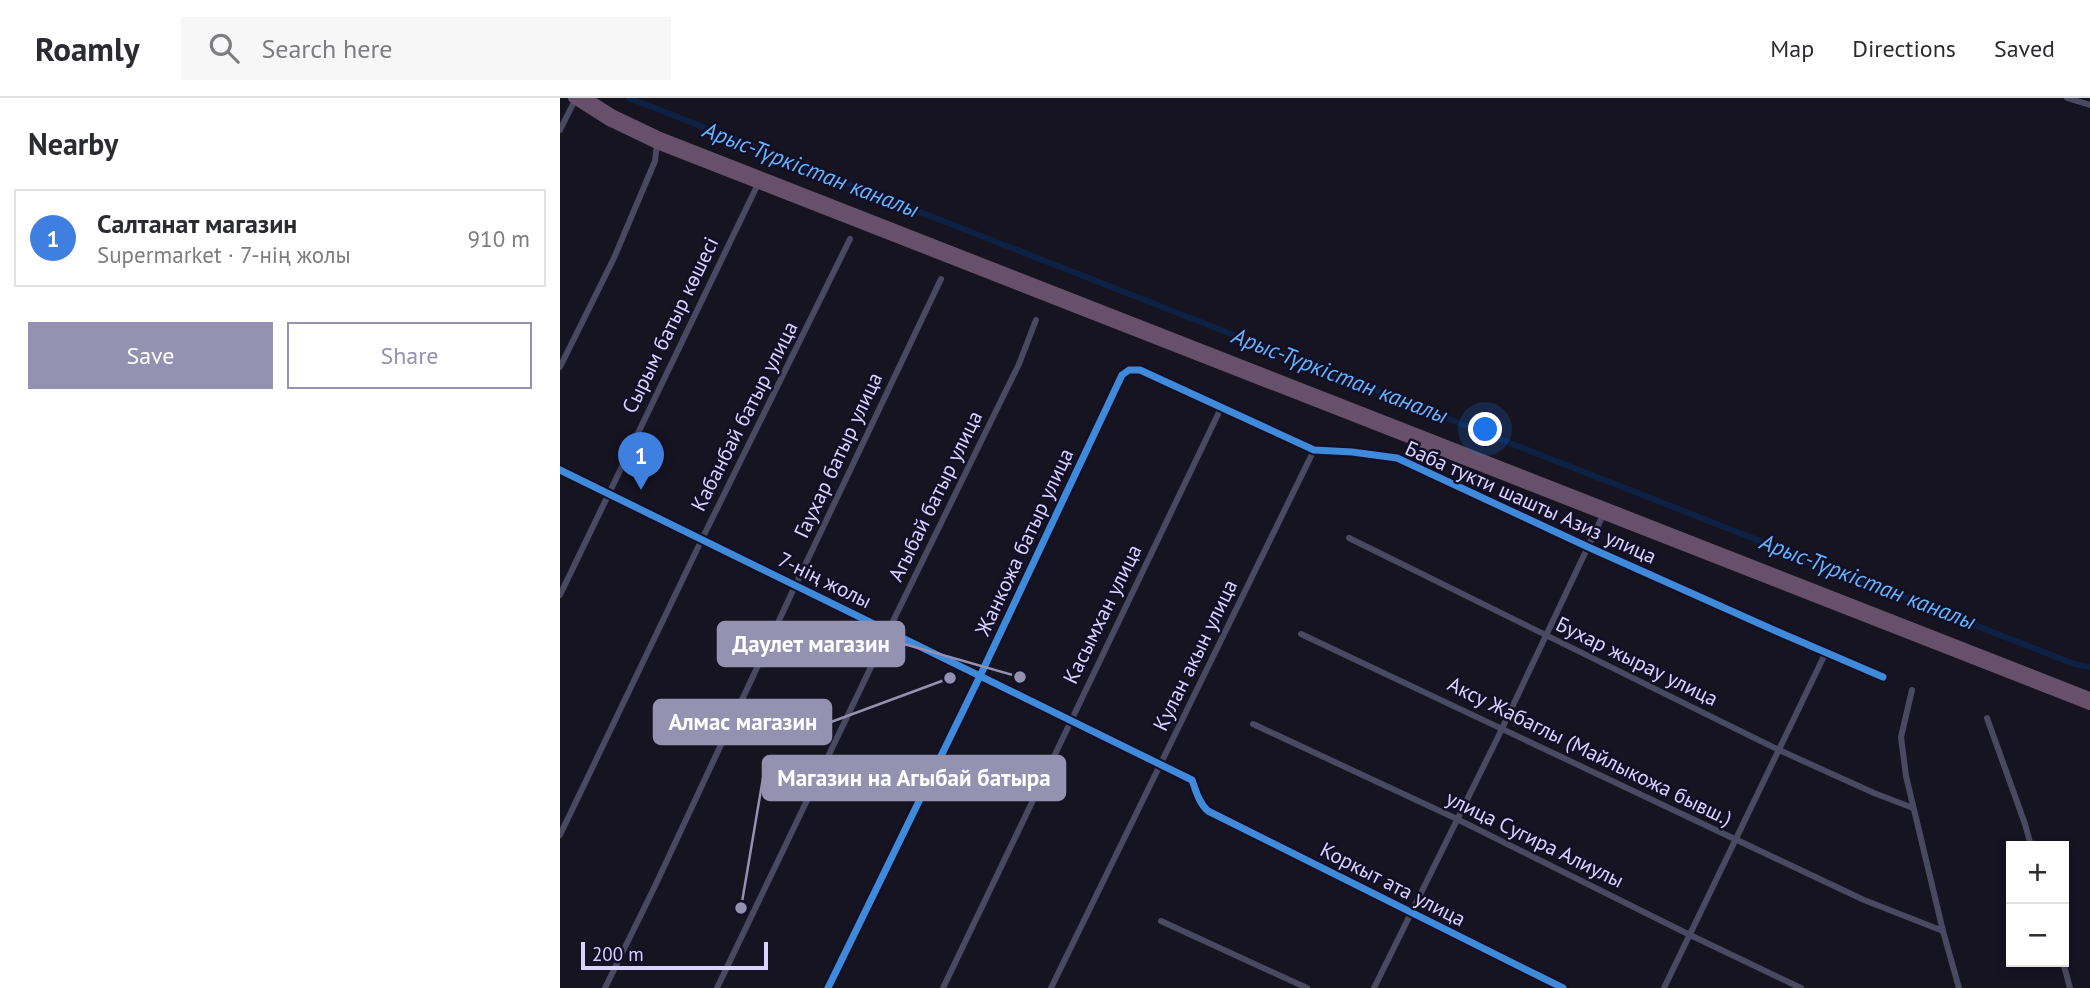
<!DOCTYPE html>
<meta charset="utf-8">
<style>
:root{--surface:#fff;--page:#f7f7f7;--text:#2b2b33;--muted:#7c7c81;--line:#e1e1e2;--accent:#9591b1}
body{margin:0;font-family:"PT Sans",sans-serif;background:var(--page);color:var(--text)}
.controls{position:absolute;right:21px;bottom:21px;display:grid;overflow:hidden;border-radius:0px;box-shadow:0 4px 10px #0003}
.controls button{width:63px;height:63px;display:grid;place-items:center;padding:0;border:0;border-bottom:2px solid var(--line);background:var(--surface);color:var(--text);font:35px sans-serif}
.scale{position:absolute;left:21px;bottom:18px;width:187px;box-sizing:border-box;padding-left:7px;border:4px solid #d9d4ff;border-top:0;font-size:19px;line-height:24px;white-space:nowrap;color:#d9d4ff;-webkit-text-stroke:5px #130f26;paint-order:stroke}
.you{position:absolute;left:926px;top:332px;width:24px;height:24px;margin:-18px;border:5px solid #fff;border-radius:50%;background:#1a73e8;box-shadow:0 0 0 10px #1a73e833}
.badge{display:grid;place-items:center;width:46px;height:46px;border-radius:50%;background:var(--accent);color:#fff;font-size:23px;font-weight:700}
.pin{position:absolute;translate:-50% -58px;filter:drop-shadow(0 2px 4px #0008)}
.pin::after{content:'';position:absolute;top:37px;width:24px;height:21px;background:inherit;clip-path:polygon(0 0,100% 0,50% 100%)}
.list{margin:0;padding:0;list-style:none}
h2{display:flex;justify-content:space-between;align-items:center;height:91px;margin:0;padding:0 28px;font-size:30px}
h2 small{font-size:23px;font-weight:400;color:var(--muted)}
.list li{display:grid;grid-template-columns:46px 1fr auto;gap:21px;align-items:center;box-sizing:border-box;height:98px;margin:0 14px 14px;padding:0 14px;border:2px solid var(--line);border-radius:0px}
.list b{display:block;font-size:26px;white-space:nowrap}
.list p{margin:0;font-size:23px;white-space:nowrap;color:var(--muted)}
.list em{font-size:23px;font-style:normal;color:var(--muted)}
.actions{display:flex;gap:14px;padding:21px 28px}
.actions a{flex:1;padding:16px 0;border:2px solid var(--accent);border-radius:0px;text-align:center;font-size:24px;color:var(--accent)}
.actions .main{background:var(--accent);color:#fff}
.icon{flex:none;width:38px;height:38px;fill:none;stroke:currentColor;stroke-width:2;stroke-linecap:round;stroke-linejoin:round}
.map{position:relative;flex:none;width:1530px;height:890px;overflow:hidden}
header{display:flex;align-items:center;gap:42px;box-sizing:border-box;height:98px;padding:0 35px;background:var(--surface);border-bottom:2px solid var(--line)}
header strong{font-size:33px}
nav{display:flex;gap:38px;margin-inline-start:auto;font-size:24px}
.search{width:490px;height:63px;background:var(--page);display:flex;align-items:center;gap:18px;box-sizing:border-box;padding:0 24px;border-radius:0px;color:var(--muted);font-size:26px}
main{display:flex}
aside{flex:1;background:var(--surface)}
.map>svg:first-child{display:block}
</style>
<header>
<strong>Roamly</strong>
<div class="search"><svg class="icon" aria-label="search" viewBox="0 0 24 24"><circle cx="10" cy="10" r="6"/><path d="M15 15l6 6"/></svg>Search here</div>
<nav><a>Map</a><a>Directions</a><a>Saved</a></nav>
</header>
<main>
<aside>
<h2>Nearby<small></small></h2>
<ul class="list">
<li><span class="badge" style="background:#3f7fe0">1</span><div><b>Салтанат магазин</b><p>Supermarket · 7-нің жолы</p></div><em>910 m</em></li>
</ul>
<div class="actions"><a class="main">Save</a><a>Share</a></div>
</aside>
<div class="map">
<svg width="1530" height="890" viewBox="0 0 1530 890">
<rect width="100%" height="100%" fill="#161421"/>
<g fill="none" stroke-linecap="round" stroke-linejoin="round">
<path stroke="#0d2144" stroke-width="6" d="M69,0L1514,566L1530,569"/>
<path stroke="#4a4962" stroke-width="6" d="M1507,0L1530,7
M0,32L15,2
M0,269L54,160L95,63L97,46
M0,372L632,682C636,693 639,705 648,713L1003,890
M789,440L1219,652L1314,695L1353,710
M0,497L198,86
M741,536L1304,802L1383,833
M1352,592L1341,639L1346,678L1383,833L1399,890
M1427,620L1465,726L1471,748
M693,626L897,721L1128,836L1241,890
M0,737L142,441L290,141
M601,823L747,890
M1503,864L1510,890
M45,890L95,788L236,486L381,181
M157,890L334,521L459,266L476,222
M268,890L420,578L562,277L569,272H580L754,352L792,354L837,360L1028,449L1216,533L1323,579
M383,890L661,310
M491,890L754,352
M814,890L938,639L1043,417
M1104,890L1266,554"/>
<path stroke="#67516a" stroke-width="10" d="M13,0L49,23L97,46L1530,607
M27,0L52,16L100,39L1530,599"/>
<defs>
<path id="cycleway" d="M0,372L632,682C636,693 639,705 648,713L1003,890
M268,890L420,578L562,277L569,272H580L754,352L792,354L837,360L1028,449L1216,533L1323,579"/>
</defs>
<use href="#cycleway" stroke="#130f26" stroke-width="11"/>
<use href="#cycleway" stroke="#408adc" stroke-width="7"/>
</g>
<g text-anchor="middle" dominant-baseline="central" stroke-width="5" stroke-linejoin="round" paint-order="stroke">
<g font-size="21" fill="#d9d4ff" stroke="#130f26">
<text transform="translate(110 227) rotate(-64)">Сырым батыр көшесі</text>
<text transform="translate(184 318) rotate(-63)">Кабанбай батыр улица</text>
<text transform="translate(278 357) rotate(-65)">Гаухар батыр улица</text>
<text transform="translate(375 398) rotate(-64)">Агыбай батыр улица</text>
<text transform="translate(971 404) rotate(24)">Баба тукти шашты Азиз улица</text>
<text transform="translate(464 444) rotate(-65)">Жанкожа батыр улица</text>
<text transform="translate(265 482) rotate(26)">7-нің жолы</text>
<text transform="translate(542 516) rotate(-64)">Касымхан улица</text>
<text transform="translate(635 557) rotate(-64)">Кулан акын улица</text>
<text transform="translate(1077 563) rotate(26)">Бухар жырау улица</text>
<text transform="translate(1030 653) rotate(26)">Аксу Жабаглы (Майлыкожа бывш.)</text>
<text transform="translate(975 741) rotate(26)">улица Сугира Алиулы</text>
<text transform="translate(833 786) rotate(27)">Коркыт ата улица</text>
</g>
<g font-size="23" font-style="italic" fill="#62b6ff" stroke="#130f26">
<text transform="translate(251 71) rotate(21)">Арыс-Түркістан каналы</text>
<text transform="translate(780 277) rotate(21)">Арыс-Түркістан каналы</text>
<text transform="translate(1308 483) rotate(21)">Арыс-Түркістан каналы</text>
</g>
</g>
<path fill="none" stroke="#9591b1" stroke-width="2.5" d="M460 579L344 546M390 580L271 624M181 810L203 680"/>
<g fill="#9591b1" stroke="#130f26" stroke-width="2.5">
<circle cx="460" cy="579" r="7"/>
<circle cx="390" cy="580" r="7"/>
<circle cx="181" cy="810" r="7"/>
</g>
<g fill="#9591b1" stroke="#9591b1" stroke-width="2.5">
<rect x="158" y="524" width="186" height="44" rx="7"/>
<rect x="94" y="602" width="177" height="44" rx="7"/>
<rect x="203" y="658" width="302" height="44" rx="7"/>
</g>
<g font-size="23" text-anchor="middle" font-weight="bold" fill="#fff">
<text x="251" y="554">Даулет магазин</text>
<text x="183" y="632">Алмас магазин</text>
<text x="354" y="688">Магазин на Агыбай батыра</text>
</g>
</svg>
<div class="controls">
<button>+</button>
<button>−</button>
</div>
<div class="scale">200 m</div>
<div class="you"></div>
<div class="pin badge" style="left:81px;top:392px;background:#3f7fe0">1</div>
</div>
</main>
